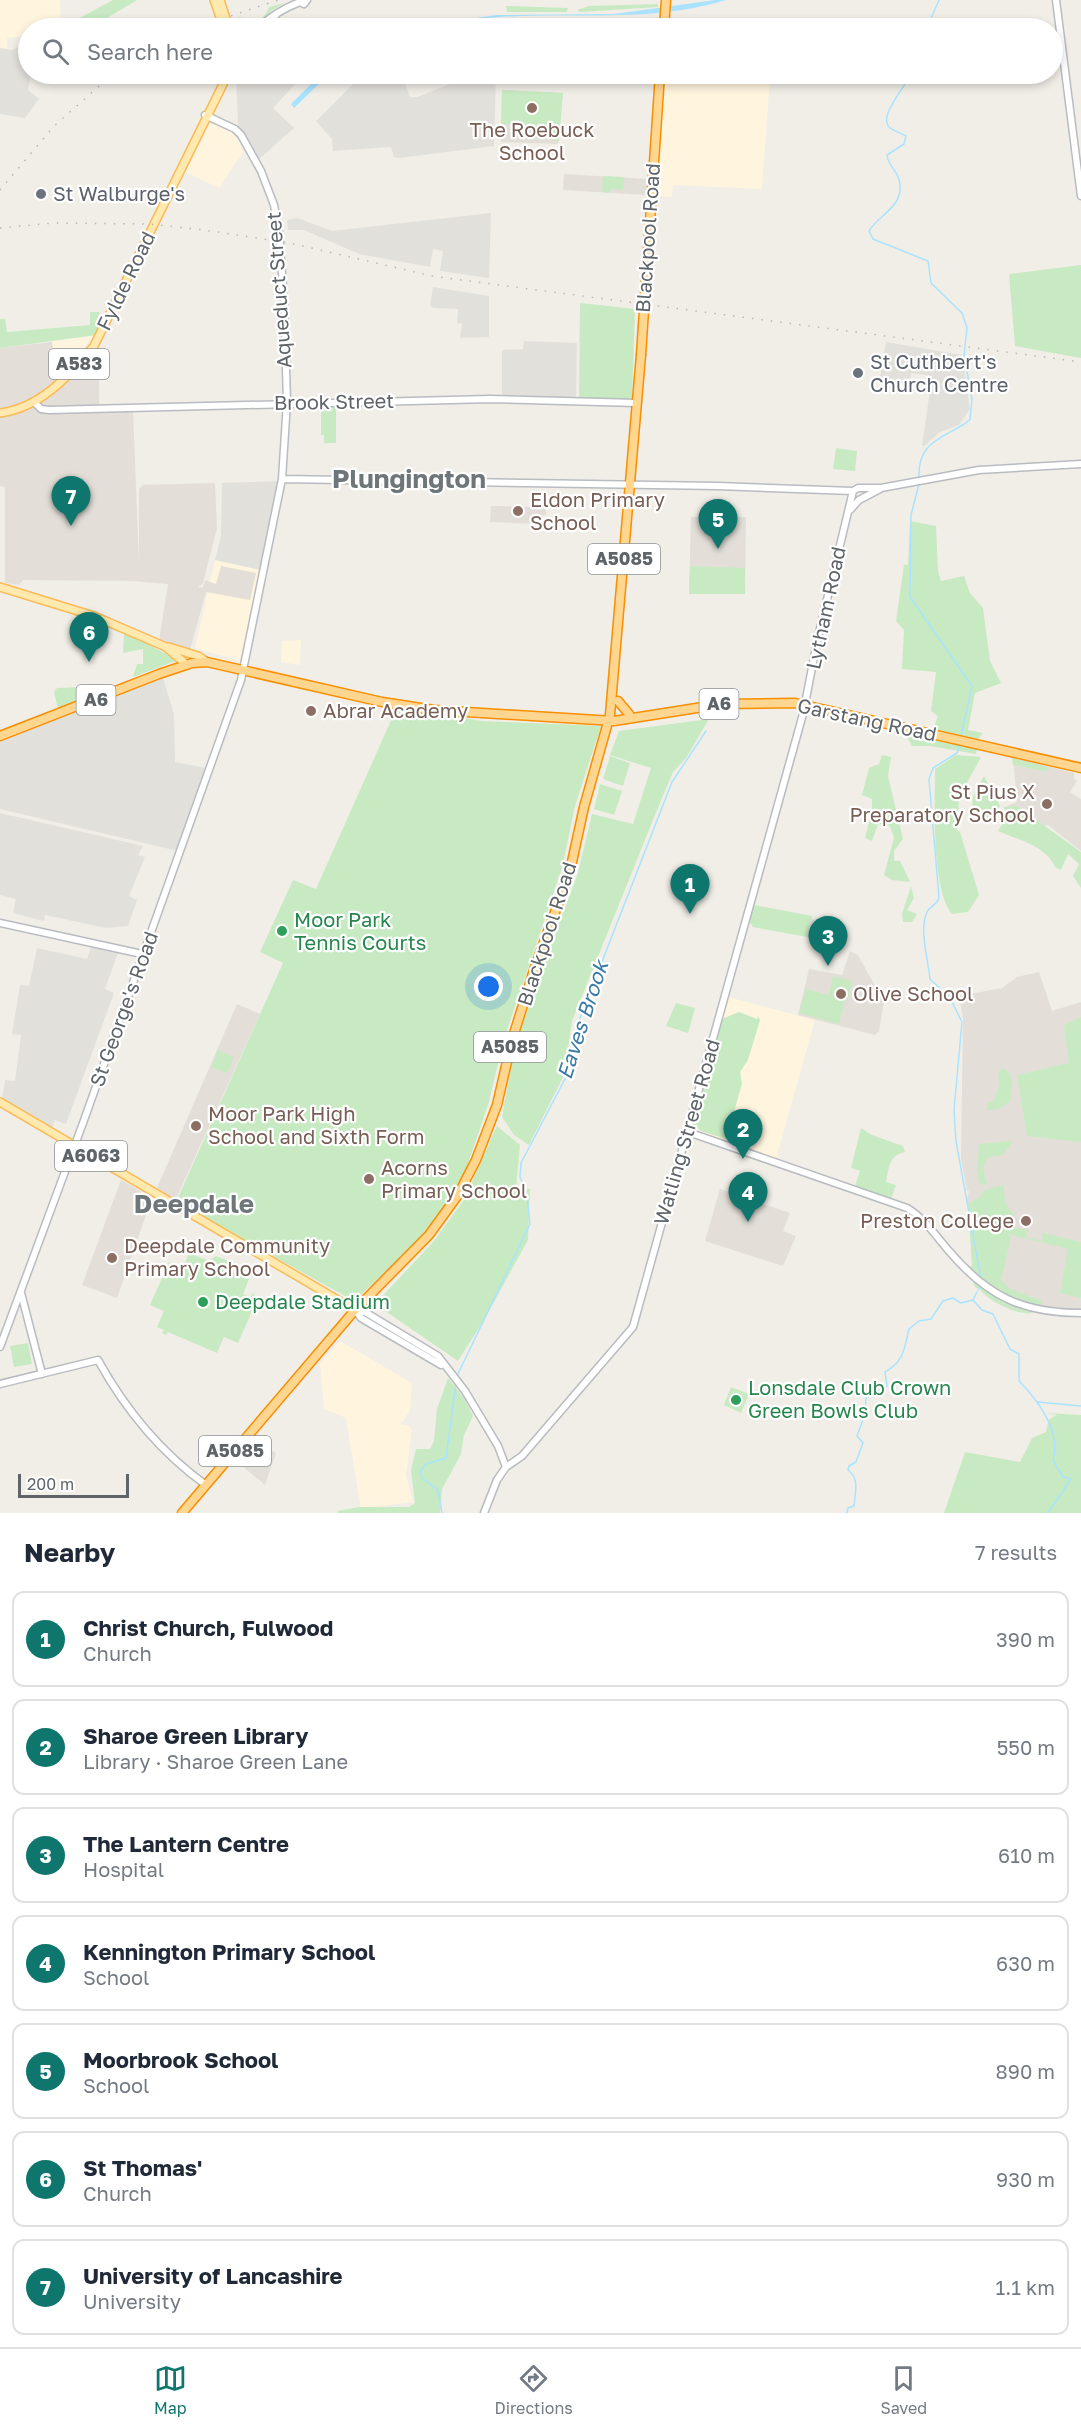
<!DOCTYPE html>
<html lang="en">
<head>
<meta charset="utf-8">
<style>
  :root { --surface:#fff; --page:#f6f6f7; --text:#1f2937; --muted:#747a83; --line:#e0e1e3; --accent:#0f766e }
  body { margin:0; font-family:"Golos Text",sans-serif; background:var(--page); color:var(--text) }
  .scale { position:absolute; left:18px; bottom:15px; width:111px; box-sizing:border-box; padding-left:6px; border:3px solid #5e6468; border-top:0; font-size:16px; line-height:21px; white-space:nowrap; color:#5e6468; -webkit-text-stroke:4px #fff; paint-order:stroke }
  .you { position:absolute; left:489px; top:987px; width:21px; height:21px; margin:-15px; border:4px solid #fff; border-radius:50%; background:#1a73e8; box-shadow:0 0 0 9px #1a73e833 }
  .badge { display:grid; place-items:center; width:39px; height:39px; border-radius:50%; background:var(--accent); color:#fff; font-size:20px; font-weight:700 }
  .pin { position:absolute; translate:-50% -50px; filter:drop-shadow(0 2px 3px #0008) }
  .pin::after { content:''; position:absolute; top:32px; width:21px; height:18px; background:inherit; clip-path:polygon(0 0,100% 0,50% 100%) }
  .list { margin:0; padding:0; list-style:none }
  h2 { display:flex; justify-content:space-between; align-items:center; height:78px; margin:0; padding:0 24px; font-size:26px }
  h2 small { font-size:20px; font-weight:400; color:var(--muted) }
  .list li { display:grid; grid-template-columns:39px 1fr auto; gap:18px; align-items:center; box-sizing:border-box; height:96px; margin:0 12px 12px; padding:0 12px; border:2px solid var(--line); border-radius:12px }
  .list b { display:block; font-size:22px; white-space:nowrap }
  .list p { margin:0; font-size:20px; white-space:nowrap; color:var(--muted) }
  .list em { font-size:20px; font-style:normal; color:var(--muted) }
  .icon { flex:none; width:33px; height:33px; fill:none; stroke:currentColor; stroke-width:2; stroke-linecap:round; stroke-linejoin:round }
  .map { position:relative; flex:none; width:1081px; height:1513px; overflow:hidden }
  .search { position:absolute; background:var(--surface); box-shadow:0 3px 9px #0003; left:18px; right:18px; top:18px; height:66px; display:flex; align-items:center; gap:15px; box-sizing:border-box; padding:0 21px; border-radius:33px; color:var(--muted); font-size:22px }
  .sheet { height:834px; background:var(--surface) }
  nav { display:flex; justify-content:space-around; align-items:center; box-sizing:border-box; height:84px; border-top:2px solid var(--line); background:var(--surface); font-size:16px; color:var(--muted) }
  nav a { display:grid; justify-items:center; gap:3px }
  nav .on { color:var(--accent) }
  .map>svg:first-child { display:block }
</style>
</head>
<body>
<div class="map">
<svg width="1081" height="1513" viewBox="0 0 1081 1513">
  <rect width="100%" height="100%" fill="#f1eee7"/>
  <path fill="#fff4de" d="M0,0H60L61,26L59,28H28V36L7,38V49L0,48Z
    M664,74L770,76L762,189L673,185L672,197L656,196Z
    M210,120L234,133L244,151L219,188L183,171Z
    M93,336L67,371L53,359L52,341Z
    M215,560L261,570L240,661L195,648Z
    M301,640L300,665L281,662L282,641Z
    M728,997L815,1020L776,1159L696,1130L694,1125Z
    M340,1341L412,1383L410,1410L401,1424L409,1426L412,1430L406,1475L413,1502L361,1509L346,1418L324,1409L320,1364Z"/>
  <path fill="#e2e0db" d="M28,44V74H31L28,90L39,99L25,118L0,114V48L11,50Z
    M236,74H302L301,78L273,108L294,128L259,159L243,140L238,124Z
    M363,74H379V78H387L392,84L404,81L410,97H417L476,74H496L494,146L399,158L394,157L391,147L333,151L332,139L316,121Z
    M491,213L489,278L440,271L443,251L433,249L430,267L359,254L304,230H288L287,220L297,218L332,231Z
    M433,287L489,296V337L460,338L462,324L457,323L458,309L433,308L430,305Z
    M524,341L577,343L576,399L502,397V350L523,349Z
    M886,342L962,355L970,409L959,425L940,432L924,446H922L932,376L911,373L910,384L879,382Z
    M280,481L261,570L215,560L221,536L222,483Z
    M163,678L174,714L175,762L206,768L178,851L0,809V738Z
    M0,813L143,846L138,855L145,857L129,896L137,900L128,926L106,928L45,915L44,921L13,913L16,899L0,895Z
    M824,915L838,918L831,944L807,937L811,919L822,921Z
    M91,947L118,953L105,989L114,993L66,1124L55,1120L52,1128L2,1099L5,1080L15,1081L21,1035L12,1034L20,985L29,986L37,948L87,959Z"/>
  <path fill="#e3dfd8" d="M502,90L563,93L558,144L501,142Z
    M564,174L648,179L646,195L563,190Z
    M52,342L54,360L66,371L99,369V410H133L139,563V489L143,485L215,483L217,528L203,583L198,587L203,588L205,580L216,584L221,566L256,573L250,600L206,592L190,650L159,641L168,584L132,581L23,580L19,585L5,583V487L0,486V348Z
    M491,506L546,507V515L540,516L539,524L490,522Z
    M691,517H746L745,594H689Z
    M1013,758L1074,773V779L1077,781L1070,792L1081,799V851L1048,825L1039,827L1009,811L1007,806L1017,802Z
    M850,951L858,955L884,1002L879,1031L875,1035L798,1015L809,969L842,975Z
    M1039,972L1052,1011L1081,1002V1310L1048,1309L1004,1296L966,1202L969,1191H967L961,1159L963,1019L961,1006L954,997L1002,988L1017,977Z
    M237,1004L260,1014L175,1201L157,1188Z
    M121,1180L152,1198L117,1298L82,1285Z
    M720,1189L790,1213L783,1231L796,1236L783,1266L705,1241Z
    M254,1440L276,1453L265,1485L235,1460Z"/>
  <path fill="#c7eac2" d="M113,0H137L90,28H61Z
    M284,3L270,12L255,28H235L232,20L240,17L250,24C259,22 266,16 269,7Z
    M658,4V7L580,12L577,10L589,6Z
    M506,6L568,8L567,12H507Z
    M502,90L563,93L559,141L552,140V133L529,129V133L514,132L513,124H501Z
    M603,176L624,177L623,190L610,189L609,193L602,192Z
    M1081,265V358L1015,346L1009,274Z
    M580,303L635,309L632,400L579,399Z
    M90,312H99L102,323L96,335L0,348V319H5L7,332L90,325Z
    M321,403H336V443H324V435H321Z
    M836,448L857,451L855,471L833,469Z
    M910,521L936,526L938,571L941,581L964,576L970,593L983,608L990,661L1001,683L975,693L968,730L983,733L978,739L933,729L938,716L931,711L936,672L902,669L904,630L896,621L904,565H908Z
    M690,566L745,568V594H689Z
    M124,632L178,660L133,677L137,664H143V649L123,653Z
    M106,686L107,689L58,709L54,692L57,688Z
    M397,707L482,721L601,726L575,806L562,868L504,1039L488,1105L465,1172L453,1197L426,1233L354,1301L176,1202L283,963L260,952L293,880L316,889Z
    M709,719L686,758L673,772L655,815L572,1021L564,1075L529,1145L514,1135L502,1117L516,1041L578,873L592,814L633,824L651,768L610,755L619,731Z
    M904,732L977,749L976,754L930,746H912Z
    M882,755L891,757L888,776L903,839L894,851V861H900L910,882L892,880L884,875L894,838L890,826L878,824L872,841L865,838L872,811V799L862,795L869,768L879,764Z
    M956,755L981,757L959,798L957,830L960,832L979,895L968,912L952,914C931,889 935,803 935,769Z
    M610,756L630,763L623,786L603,779Z
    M1012,758L1048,767L1047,772L1013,765Z
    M984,776L1000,806L990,824C964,808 971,799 984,776Z
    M600,784L622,791L614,815L594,809Z
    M1017,806L1081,852V888L1073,876L1079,864L1068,854L1061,870L1056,868C1045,845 1018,840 998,831L1009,813L1003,807Z
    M911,886L914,898L907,910L917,914L912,922H903L902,914Z
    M754,905L812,916L807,937L753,927L749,921Z
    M833,976L852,981L848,999L829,995L845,1000L839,1024L799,1013L806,989L829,995Z
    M676,1003L695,1008L688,1033L666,1026Z
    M739,1012L757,1019L758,1016L760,1020L748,1060L740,1072L742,1084L726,1139L701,1131L694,1125L722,1019Z
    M1081,1017V1142L1027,1136L1017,1075L1069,1063L1064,1025Z
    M218,1050L234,1057L227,1073L211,1067Z
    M1003,1068C1017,1076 1010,1088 1011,1100L1001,1108L987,1111V1102H993L999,1086L998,1072Z
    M497,1126L520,1145L516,1188L530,1189L528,1240L484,1320L458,1361L375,1304L434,1241L464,1200Z
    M861,1128L872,1135L903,1146L905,1152C889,1155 889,1168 886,1182L896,1185L891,1199L855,1186L860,1171L851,1168Z
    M1011,1141V1145L1002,1155L988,1157L983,1168L987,1184L980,1185L977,1173L979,1144Z
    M1003,1185L1006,1204L1014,1215L1012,1227L1028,1230L1026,1237L1041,1241L1043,1233L1081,1242V1298L1060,1293L1068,1249L1008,1234L1011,1238L1001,1280L1010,1289L1042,1301L1039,1307C1010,1299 987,1288 968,1265L972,1267L968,1204L980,1197L984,1190Z
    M189,1253L209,1261L216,1256L229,1261L230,1270L249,1279L243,1294L251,1297L253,1292L257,1300L238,1343L224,1337L217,1353L168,1332L166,1335L162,1333L164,1330L157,1327L164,1311L150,1305L169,1262L183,1268Z
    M971,1279L1004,1303L1033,1313C1019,1316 987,1301 979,1288H976Z
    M28,1343L32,1364L14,1367L10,1346Z
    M448,1378L464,1398L473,1416L464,1435L461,1454L442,1489L440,1513H338V1511L359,1507H409L415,1503L411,1470L416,1449H430L434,1441L437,1409Z
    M731,1387L749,1394L741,1413L724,1405Z
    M1045,1413L1081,1415V1513H944L965,1452L1020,1462L1032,1438L1046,1432L1049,1419L1057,1415Z"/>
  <path fill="#a9e3ff" d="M715,0H726C652,23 574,12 498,17C469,19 440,28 411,28L496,15L614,14Z
    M321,74H336L324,79L294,108L291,104Z"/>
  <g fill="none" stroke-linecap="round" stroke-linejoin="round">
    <path stroke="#a9e3ff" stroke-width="1.5" d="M927,28L939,0
      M910,74C907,86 878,115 889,127C893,131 901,133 906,136L904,144L887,155C888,166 897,170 899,180C906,206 879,214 869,231L873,239L928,261L931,283L962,313L967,328L964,355L972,399L970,419L966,423C939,440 917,442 919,480
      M919,484L911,515L910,597L972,686L961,736
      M960,744L957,753L933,768L929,779L939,898C937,905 930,906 927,912C919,929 928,960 930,979L950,998L962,1022L954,1110L956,1141L981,1279
      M978,1290L979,1288
      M977,1292L973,1300L982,1310L993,1314L1010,1349L1019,1354V1381C1037,1399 1062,1432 1053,1460L1063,1477L1071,1479L1048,1513
      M457,1376L530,1224L527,1196L520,1177L521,1163L566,1077L577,1026L672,782L706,731
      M1038,1402L1081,1406
      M442,1513L438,1490L422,1478L420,1471L426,1464L446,1458L456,1384
      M847,1513L848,1508L854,1506C855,1492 860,1479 848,1470L849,1466L856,1462L863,1443L857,1436L865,1414L866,1398L887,1386L885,1372C904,1361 904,1350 909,1329L919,1321L931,1319L943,1301L953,1298L961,1303L973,1300"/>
    <defs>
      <path id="secondary" d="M1056,0L1081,196
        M258,28C270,17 284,8 300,2L304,4L307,0
        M265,28L276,15
        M35,403L41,409L49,410L490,399L637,403
        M282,479L718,486L853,491
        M853,491L858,488H881L979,470L1081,464
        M850,510L859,500L880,489
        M0,923L142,954
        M688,1132L907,1208C924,1218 936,1236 949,1251C987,1296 1022,1313 1081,1313
        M21,1293L42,1374
        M355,1310L365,1312L438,1356L465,1391L498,1446L506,1467
        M355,1310L361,1318L441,1365
        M0,1347L83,1123L241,680L282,479L287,402L284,302L279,232L274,205L261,171L241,135L235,129L205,115
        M0,1384L98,1360C125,1409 160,1452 206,1485
        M484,1513L497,1480L506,1467L522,1456L633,1327L803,714L818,637L853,491"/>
      <path id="primary" d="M214,0L224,28
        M220,0L229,28
        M0,413C40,408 69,376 94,346L228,74
        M0,587L94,616L166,647L187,665
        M169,647L198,656L207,662
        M0,1102L355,1310"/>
      <path id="highway" d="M664,28L666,0
        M648,251L660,74
        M618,701L629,714
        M0,736L159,674L192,663L207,662L382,702L434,710L614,721L722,704L795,703L1081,768
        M182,1513L355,1310L429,1235L458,1195L476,1160L497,1105L512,1040L535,967L570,871L584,807L610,715L641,355"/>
    </defs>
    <use href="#secondary" stroke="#b8bcc1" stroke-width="9"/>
    <use href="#primary" stroke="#faba57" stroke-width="10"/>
    <use href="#highway" stroke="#f88e00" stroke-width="11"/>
    <use href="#secondary" stroke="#fff" stroke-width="6"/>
    <use href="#primary" stroke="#ffe9ae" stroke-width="7"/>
    <use href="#highway" stroke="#ffd690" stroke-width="8"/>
    <path stroke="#b6b7b8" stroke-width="1.5" stroke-dasharray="1.5 8" stroke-linecap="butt" d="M195,28L278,0
      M0,190L54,126L113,74
      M0,228L54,223L149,224L204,230L290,243L432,276L1081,362"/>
    <defs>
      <path id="highway-bridge" d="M641,355L648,251"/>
    </defs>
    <use href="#highway-bridge" stroke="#f88e00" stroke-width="11" stroke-linecap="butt"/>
    <use href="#highway-bridge" stroke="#ffd690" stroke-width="8"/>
  </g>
  <g fill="#8d6e63" stroke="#fff" stroke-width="2">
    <circle cx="532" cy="108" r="6"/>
    <circle cx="518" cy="511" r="6"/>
    <circle cx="311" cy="711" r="6"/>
    <circle cx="1047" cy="804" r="6"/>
    <circle cx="841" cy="994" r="6"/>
    <circle cx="196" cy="1126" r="6"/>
    <circle cx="369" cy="1179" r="6"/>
    <circle cx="1026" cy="1221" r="6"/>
    <circle cx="112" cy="1258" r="6"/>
  </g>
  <g fill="#6b7280" stroke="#fff" stroke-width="2">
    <circle cx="41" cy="194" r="6"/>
    <circle cx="858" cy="373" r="6"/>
  </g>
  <g fill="#2e9e5b" stroke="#fff" stroke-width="2">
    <circle cx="282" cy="931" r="6"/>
    <circle cx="203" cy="1302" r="6"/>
    <circle cx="736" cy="1400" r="6"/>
  </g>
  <g text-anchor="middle" stroke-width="4.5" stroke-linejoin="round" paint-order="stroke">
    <g fill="#fff" stroke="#8e9295" stroke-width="1.5">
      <rect x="49" y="349" width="60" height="30" rx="4.5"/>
      <rect x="588" y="544" width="72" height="30" rx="4.5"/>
      <rect x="76.5" y="685" width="39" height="30" rx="4.5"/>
      <rect x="699.5" y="689" width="39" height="30" rx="4.5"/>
      <rect x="474" y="1032" width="72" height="30" rx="4.5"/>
      <rect x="55" y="1141" width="72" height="30" rx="4.5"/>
      <rect x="199" y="1436" width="72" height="30" rx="4.5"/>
    </g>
    <g font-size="18" font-weight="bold" fill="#5e6468">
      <text x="79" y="370">A583</text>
      <text x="624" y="565">A5085</text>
      <text x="96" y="706">A6</text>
      <text x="719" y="710">A6</text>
      <text x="510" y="1053">A5085</text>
      <text x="91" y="1162">A6063</text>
      <text x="235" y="1457">A5085</text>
    </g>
    <g font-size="20" fill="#785e54" stroke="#fff" text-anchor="start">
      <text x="532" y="137" text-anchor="middle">The Roebuck<tspan x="532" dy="23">School</tspan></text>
      <text x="530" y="507">Eldon Primary<tspan x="530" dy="23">School</tspan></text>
      <text x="323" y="718">Abrar Academy</text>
      <text x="1035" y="799" text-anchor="end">St Pius X<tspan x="1035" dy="23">Preparatory School</tspan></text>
      <text x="853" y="1001">Olive School</text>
      <text x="208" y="1121">Moor Park High<tspan x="208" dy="23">School and Sixth Form</tspan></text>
      <text x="381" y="1175">Acorns<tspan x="381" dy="23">Primary School</tspan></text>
      <text x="1014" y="1228" text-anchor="end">Preston College</text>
      <text x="124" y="1253">Deepdale Community<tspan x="124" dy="23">Primary School</tspan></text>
    </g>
    <g font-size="20" fill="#5b616d" stroke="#fff" text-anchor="start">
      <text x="53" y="201">St Walburge's</text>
      <text x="870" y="369">St Cuthbert's<tspan x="870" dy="23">Church Centre</tspan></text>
    </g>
    <g font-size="20" fill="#5e6468" stroke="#fff">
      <text transform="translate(648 238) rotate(-86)" y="7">Blackpool Road</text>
      <text transform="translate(126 281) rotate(-64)" y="7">Fylde Road</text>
      <text transform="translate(279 290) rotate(-94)" y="7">Aqueduct Street</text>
      <text transform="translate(334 402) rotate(-1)" y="7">Brook Street</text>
      <text transform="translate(826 608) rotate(-78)" y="7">Lytham Road</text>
      <text transform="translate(867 720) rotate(12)" y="7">Garstang Road</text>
      <text transform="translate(547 934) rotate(-72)" y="7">Blackpool Road</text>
      <text transform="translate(124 1009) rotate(-70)" y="7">St George's Road</text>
      <text transform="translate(687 1132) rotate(-74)" y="7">Watling Street Road</text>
    </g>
    <g font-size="20" fill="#27864d" stroke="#fff" text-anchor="start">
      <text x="294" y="927">Moor Park<tspan x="294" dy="23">Tennis Courts</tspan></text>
      <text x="215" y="1309">Deepdale Stadium</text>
      <text x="748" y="1395">Lonsdale Club Crown<tspan x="748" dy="23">Green Bowls Club</tspan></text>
    </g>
    <g font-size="21" font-style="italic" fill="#397ba7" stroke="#fff">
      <text transform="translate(583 1020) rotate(-72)" y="7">Eaves Brook</text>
    </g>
    <g font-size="26" font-weight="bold" fill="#6f767a" stroke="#fff">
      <text x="409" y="488">Plungington</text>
      <text x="194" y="1213">Deepdale</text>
    </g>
  </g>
</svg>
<div class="scale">200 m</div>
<div class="you"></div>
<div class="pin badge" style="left:690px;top:914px">1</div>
<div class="pin badge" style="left:743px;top:1159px">2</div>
<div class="pin badge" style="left:828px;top:966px">3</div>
<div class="pin badge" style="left:748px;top:1222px">4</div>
<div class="pin badge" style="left:718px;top:549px">5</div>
<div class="pin badge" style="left:89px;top:662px">6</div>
<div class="pin badge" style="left:71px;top:526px">7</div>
<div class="search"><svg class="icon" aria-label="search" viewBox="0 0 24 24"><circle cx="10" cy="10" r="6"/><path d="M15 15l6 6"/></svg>Search here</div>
</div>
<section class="sheet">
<h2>Nearby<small>7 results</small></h2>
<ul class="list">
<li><span class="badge">1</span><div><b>Christ Church, Fulwood</b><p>Church</p></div><em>390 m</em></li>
<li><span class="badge">2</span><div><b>Sharoe Green Library</b><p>Library · Sharoe Green Lane</p></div><em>550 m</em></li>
<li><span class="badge">3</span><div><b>The Lantern Centre</b><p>Hospital</p></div><em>610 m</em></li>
<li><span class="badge">4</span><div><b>Kennington Primary School</b><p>School</p></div><em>630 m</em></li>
<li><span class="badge">5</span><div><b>Moorbrook School</b><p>School</p></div><em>890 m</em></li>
<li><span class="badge">6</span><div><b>St Thomas'</b><p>Church</p></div><em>930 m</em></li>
<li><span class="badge">7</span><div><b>University of Lancashire</b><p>University</p></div><em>1.1 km</em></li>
</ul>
</section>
<nav>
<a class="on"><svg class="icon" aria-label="map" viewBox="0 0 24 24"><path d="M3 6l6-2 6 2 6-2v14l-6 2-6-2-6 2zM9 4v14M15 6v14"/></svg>Map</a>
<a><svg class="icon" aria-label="directions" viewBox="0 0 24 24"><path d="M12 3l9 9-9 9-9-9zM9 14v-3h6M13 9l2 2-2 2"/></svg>Directions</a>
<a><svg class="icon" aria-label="saved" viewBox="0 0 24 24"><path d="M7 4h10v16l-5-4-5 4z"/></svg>Saved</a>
</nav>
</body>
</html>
